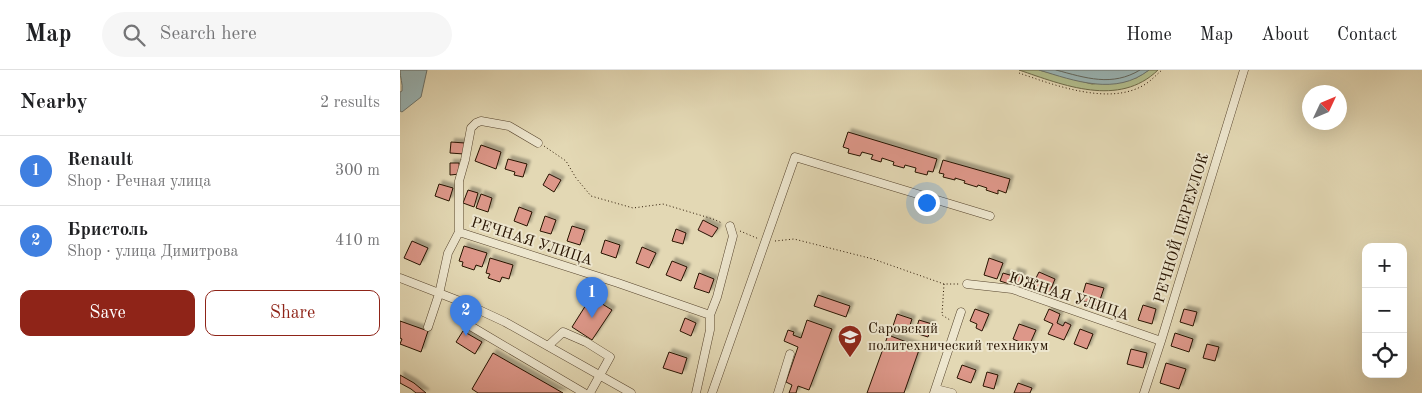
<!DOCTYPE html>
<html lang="en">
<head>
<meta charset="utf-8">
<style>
  :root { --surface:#fff; --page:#f6f6f6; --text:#202124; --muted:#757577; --line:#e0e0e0; --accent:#8f2418 }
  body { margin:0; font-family:"Old Standard TT",serif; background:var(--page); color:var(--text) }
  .controls { position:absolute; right:15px; bottom:15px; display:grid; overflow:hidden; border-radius:10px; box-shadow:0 5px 20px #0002 }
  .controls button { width:45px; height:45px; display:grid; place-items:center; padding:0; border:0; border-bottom:1px solid var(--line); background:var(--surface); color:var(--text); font:25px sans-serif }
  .compass { position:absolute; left:902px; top:15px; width:45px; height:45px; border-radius:50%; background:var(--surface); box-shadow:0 5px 20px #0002; rotate:46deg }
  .you { position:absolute; left:526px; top:132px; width:18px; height:18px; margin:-12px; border:4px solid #fff; border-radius:50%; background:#1a73e8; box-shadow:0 0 0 8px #1a73e833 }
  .badge { display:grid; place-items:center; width:32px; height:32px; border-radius:50%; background:var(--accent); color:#fff; font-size:16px; font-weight:700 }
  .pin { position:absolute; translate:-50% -41px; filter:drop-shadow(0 1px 2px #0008) }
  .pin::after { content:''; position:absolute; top:26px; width:18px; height:15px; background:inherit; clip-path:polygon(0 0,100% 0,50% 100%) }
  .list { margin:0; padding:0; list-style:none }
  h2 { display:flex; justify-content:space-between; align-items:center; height:65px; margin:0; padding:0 20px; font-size:21px }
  h2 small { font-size:16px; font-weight:400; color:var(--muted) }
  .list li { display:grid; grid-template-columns:32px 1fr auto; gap:15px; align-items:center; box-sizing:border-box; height:70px; padding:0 20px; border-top:1px solid var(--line) }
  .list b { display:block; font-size:19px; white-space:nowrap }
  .list p { margin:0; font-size:16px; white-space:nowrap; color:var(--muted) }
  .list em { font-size:16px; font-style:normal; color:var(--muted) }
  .actions { display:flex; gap:10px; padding:15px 20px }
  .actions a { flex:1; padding:11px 0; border:1px solid var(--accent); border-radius:10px; text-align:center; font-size:18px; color:var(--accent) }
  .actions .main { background:var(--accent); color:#fff }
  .icon { flex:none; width:28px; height:28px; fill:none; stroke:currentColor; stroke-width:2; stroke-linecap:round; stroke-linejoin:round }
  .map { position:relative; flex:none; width:1022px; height:323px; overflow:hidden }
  header { display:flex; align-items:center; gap:30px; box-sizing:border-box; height:70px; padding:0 25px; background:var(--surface); border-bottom:1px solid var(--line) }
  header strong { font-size:24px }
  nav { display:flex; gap:28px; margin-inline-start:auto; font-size:18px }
  .search { width:350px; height:45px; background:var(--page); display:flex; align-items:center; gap:12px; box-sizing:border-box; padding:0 18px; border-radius:28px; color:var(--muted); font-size:19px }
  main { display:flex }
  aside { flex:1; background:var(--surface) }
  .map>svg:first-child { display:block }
</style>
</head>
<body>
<header>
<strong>Map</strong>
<div class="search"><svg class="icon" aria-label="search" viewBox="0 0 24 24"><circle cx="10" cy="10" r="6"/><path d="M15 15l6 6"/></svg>Search here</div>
<nav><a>Home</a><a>Map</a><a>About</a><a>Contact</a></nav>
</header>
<main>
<aside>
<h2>Nearby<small>2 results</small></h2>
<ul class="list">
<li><span class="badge" style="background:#3f7fe0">1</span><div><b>Renault</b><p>Shop · Речная улица</p></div><em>300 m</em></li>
<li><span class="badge" style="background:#3f7fe0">2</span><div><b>Бристоль</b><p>Shop · улица Димитрова</p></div><em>410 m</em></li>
</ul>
<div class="actions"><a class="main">Save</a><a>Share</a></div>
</aside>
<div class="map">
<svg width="1022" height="323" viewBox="0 0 1022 323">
  <defs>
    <filter id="shadow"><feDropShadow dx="3.5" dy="-3.5" stdDeviation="1" flood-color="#0004"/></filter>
  </defs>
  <rect width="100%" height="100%" fill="#e3d8b4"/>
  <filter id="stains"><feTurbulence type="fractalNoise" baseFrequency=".004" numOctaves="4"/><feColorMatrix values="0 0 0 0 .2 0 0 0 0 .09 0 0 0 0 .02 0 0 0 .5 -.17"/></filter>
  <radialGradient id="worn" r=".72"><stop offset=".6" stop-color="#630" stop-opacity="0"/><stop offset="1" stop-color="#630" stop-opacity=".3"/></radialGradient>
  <path fill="#b3bf8e" stroke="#6d6947" d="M619,0H639L692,14L736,8L749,0H758C719,38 663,15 619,0Z"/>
  <path fill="#9ab7b8" stroke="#6c756e" d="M0,0H27L21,27L2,42L0,41V22L2,21C3,13 0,8 0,0Z
    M639,0H749C716,26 675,11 639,0Z"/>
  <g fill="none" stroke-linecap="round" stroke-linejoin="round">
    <path stroke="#60655c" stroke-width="1" d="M656,0C686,8 712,17 740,0"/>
  </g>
  <path fill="#dd9789" stroke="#271300" filter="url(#shadow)" d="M448,62L537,89L533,102L528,101L527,105L515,102L516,98L505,95L504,98L493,95L494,92L482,88L481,92L471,89L473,85L462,82L460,86L448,83L449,79L443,77Z
    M51,72L65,73L64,84L50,83Z
    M81,75L101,82L96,99L75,91Z
    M108,89L127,94L123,107L114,105L115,102L105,99Z
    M543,90L610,109L606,123L598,120V124L586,120L587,118L578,115L577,117L564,113L565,111L555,108V110L543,107L544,104L539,103Z
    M50,93H59L60,104L50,105Z
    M149,104L161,110L154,122L143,115Z
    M39,114L53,118L49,131L35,126Z
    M68,120L78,123L74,137L63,133Z
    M81,124L92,128L88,142L76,138Z
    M119,137L132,142L127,156L114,151Z
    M145,146L156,150L151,164L140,161Z
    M303,150L318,158L312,167L298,160Z
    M172,156L185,160L180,175L167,171Z
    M276,159L286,163L283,174L272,171Z
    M205,170L220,175L216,188L201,183Z
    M12,171L28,178L20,195L4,188Z
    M64,176L87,183L82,197L76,195L74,200L62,196L63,192L59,191Z
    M242,177L256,183L249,198L236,193Z
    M90,188L113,195L109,209L102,207L100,212L88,208L90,204L86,203Z
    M589,188L603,193L597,209L584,205Z
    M272,191L287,197L281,211L266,205Z
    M614,201L623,204L619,217L600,211L603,203L613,206Z
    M639,202L655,209L649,224L632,216Z
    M299,203L314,209L309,223L294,218Z
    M686,213L704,218L698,236L681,230Z
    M418,225L450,236L446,247L414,236Z
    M191,227L212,240L192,270L172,257Z
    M743,235L756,239L752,254L738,250Z
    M575,239L589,244L582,261L576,258L577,254L570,251Z
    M649,239L660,244L657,253L663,256L665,252L671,255L664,270L648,264L653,254L644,250Z
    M784,239L797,242L793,256L780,252Z
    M497,244L512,249L507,264L492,259Z
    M285,248L296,253L291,266L280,261Z
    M407,250L432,259L409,320L398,316L396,323H389L392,315L386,312L398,277L384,271L388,260L394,262L393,265L401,268Z
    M519,250L532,254L528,267L515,263Z
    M0,251L28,261L21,282L0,274L2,269L0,268Z
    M619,254L636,260L629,276L613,269Z
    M680,259L693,264L687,279L674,274Z
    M63,261L82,272L75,284L56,272Z
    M775,263L793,269L789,282L771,276Z
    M488,265L520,277L504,323H467Z
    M807,274L819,277L815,291L803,288Z
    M731,279L747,283L743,298L727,294Z
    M269,282L287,288L282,304L263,298Z
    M93,283L163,323H78L72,319Z
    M766,293L786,299L779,319L760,313Z
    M562,295L576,300L571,313L557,308Z
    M587,302L598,305L594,319L583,316Z
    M0,305L14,313L26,323H16L11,319L0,313Z
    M618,313L632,318L630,323H614Z"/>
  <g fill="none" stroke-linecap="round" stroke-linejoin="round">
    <defs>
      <path id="minor" d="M59,162L218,213L310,245
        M0,208L62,232L105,252L231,323
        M567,214L612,219L761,271
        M67,254L184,323
        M28,257L39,224L48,183L59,162V111L65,90L71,58L76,53L81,51L109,56L138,73
        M148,276L163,262L186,272L210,287L190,323
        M536,319L552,323
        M296,323L310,260V245L317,227L333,166L330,156
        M312,323L395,87L590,146
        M378,323L390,284
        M534,323L561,242
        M744,323L761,271L844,0"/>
    </defs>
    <use href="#minor" stroke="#56442d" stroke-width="9"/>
    <path stroke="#271300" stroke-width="1" stroke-dasharray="1 2.5" stroke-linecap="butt" d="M619,3C654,15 709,36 744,15C751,11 756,5 762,0
      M144,76L166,91L176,108L191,126L233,138L263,134L313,149L322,153
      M340,161L359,169
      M375,171L394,169L473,189L544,214H559
      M544,214L542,245L550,250"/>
    <use href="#minor" stroke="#ede6ce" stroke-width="8"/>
  </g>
  <defs>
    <symbol id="university-pin" viewBox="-11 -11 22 30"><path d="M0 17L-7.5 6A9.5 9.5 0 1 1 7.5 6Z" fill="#8f2418" stroke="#ede6ce"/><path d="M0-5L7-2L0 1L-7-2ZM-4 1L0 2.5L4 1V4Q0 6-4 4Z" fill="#fff"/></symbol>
  </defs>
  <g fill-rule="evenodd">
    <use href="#university-pin" x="436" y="253" width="28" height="38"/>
  </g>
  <g text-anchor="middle" stroke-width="4" stroke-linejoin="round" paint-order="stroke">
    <g font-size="15" fill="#271300" stroke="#ede6ce">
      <text transform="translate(781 158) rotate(-73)" y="5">РЕЧНОЙ ПЕРЕУЛОК</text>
      <text transform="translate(132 171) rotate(18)" y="5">РЕЧНАЯ УЛИЦА</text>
      <text transform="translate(669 226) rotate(18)" y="5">ЮЖНАЯ УЛИЦА</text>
    </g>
    <g font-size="15" fill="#271300" stroke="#ede6ce" text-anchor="start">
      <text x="468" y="263">Саровский<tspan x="468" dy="17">политехнический техникум</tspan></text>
    </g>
  </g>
  <rect width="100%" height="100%" filter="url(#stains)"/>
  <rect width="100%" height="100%" fill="url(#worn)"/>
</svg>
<div class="controls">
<button>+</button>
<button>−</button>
<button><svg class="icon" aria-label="locate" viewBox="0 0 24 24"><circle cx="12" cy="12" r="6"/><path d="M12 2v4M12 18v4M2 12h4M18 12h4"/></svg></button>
</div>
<svg class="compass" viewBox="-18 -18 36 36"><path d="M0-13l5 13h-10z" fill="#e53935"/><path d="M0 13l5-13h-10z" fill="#757577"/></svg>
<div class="you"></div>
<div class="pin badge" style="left:192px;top:248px;background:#3f7fe0">1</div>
<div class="pin badge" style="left:66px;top:266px;background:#3f7fe0">2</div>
</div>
</main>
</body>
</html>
